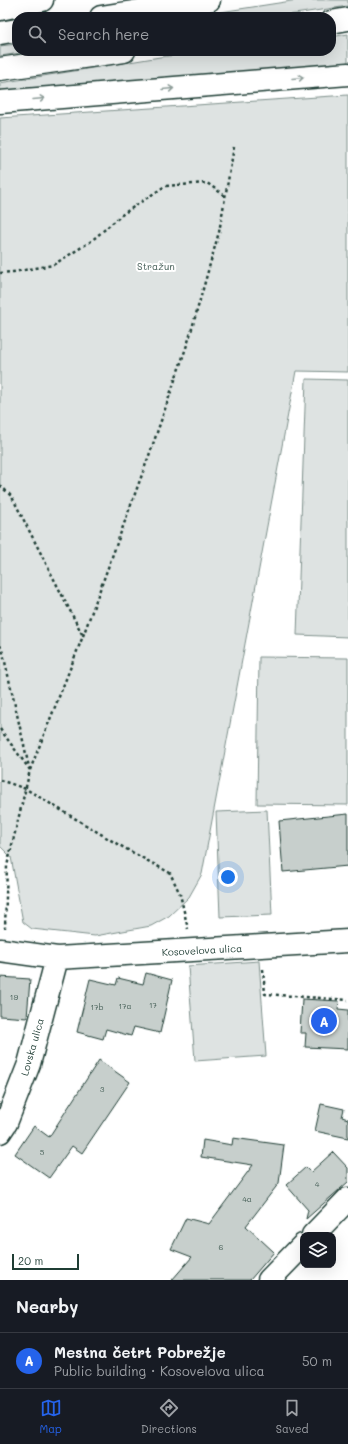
<!DOCTYPE html>
<html lang="en">
<head>
<meta charset="utf-8">
<style>
  :root { --surface:#171b24; --page:#242831; --text:#f1f3f6; --muted:#9ea1a6; --line:#363941; --accent:#2563eb }
  body { margin:0; font-family:Mali,sans-serif; background:var(--page); color:var(--text) }
  .controls { position:absolute; right:12px; bottom:12px; display:grid; overflow:hidden; border-radius:8px; box-shadow:0 4px 16px #0002 }
  .controls button { width:36px; height:36px; display:grid; place-items:center; padding:0; border:0; border-bottom:1px solid var(--line); background:var(--surface); color:var(--text); font:20px sans-serif }
  .scale { position:absolute; left:12px; bottom:10px; width:67px; box-sizing:border-box; padding-left:4px; border:2px solid #1f3d34; border-top:0; font-size:11px; line-height:14px; white-space:nowrap; color:#1f3d34; -webkit-text-stroke:3px #fff; paint-order:stroke }
  .you { position:absolute; left:228px; top:877px; width:14px; height:14px; margin:-10px; border:3px solid #fff; border-radius:50%; background:#1a73e8; box-shadow:0 0 0 6px #1a73e833 }
  .badge { display:grid; place-items:center; width:26px; height:26px; border-radius:50%; background:var(--accent); color:#fff; font-size:13px; font-weight:700 }
  .pin { position:absolute; translate:-50% -50%; border:2px solid #fff; box-shadow:0 1px 4px #0006 }
  .list { margin:0; padding:0; list-style:none }
  h2 { display:flex; justify-content:space-between; align-items:center; height:52px; margin:0; padding:0 16px; font-size:17px }
  h2 small { font-size:13px; font-weight:400; color:var(--muted) }
  .list li { display:grid; grid-template-columns:26px 1fr auto; gap:12px; align-items:center; box-sizing:border-box; height:56px; padding:0 16px; border-top:1px solid var(--line) }
  .list b { display:block; font-size:15px; white-space:nowrap }
  .list p { margin:0; font-size:13px; white-space:nowrap; color:var(--muted) }
  .list em { font-size:13px; font-style:normal; color:var(--muted) }
  .icon { flex:none; width:22px; height:22px; fill:none; stroke:currentColor; stroke-width:2; stroke-linecap:round; stroke-linejoin:round }
  .map { position:relative; flex:none; width:348px; height:1280px; overflow:hidden }
  .search { position:absolute; background:var(--surface); box-shadow:0 4px 16px #0002; left:12px; right:12px; top:12px; height:44px; display:flex; align-items:center; gap:10px; box-sizing:border-box; padding:0 14px; border-radius:16px; color:var(--muted); font-size:15px }
  .sheet { height:108px; background:var(--surface) }
  nav { display:flex; justify-content:space-around; align-items:center; box-sizing:border-box; height:56px; border-top:1px solid var(--line); background:var(--surface); font-size:11px; color:var(--muted) }
  nav a { display:grid; justify-items:center; gap:2px }
  nav .on { color:var(--accent) }
  .map>svg:first-child { display:block }
</style>
</head>
<body>
<div class="map">
<svg width="348" height="1280" viewBox="0 0 348 1280">
  <rect width="100%" height="100%" fill="#fff"/>
  <filter id="ink" filterUnits="userSpaceOnUse"><feTurbulence type="fractalNoise" baseFrequency=".025" numOctaves="2"/><feDisplacementMap in="SourceGraphic" scale="8" xChannelSelector="R" yChannelSelector="G"/><feConvolveMatrix kernelMatrix="1 2 1 2 8 2 1 2 1" color-interpolation-filters="sRGB"/></filter>
  <g filter="url(#ink)">
    <path fill="#dee3e2" stroke="#7e908b" d="M298,0H348V6L274,17H188Z
      M348,34V66L0,93V83L160,57L215,51H331V37Z
      M17,44V51H34L0,56V46Z
      M348,95V372L296,371L202,874L189,897L169,916L151,926L95,936L32,929L23,922L11,857L0,846V118Z
      M306,379L348,380V637L297,635Z
      M259,657L348,658V805L257,804Z
      M267,810L272,915L220,917L216,812Z
      M259,961L266,1056L195,1061L188,966Z"/>
    <path fill="#c7cfcc" stroke="#1f3d34" d="M348,814V866L283,872L279,821Z
      M146,973L172,980L160,1033L134,1027L131,1036L106,1029L103,1039L77,1032L90,979L116,985L118,978L143,984Z
      M0,977L30,979L27,1018L0,1016Z
      M302,999L339,1001L338,1009L348,1010V1049L305,1047L306,1033H300Z
      M99,1060L130,1082L82,1153L72,1146L49,1178L15,1154L34,1126L49,1137Z
      M321,1104L344,1109L342,1117L348,1119V1138L315,1131Z
      M233,1138L284,1145L279,1183L246,1226L274,1252L250,1280H172L192,1257L171,1249L186,1218L209,1224L253,1165L201,1157L203,1140L232,1145Z
      M333,1152L348,1168V1182L306,1219L308,1210L286,1185L306,1167L311,1172Z"/>
    <g fill="none" stroke-linecap="round" stroke-linejoin="round">
      <defs>
        <path id="minor" d="M0,950L57,958L348,941
          M0,1132L6,1123L29,1064L57,958
          M313,1235L348,1199
          M269,1280L303,1245"/>
        <path id="trunk" d="M0,9L42,0
          M101,17L209,0
          M331,22L348,19
          M0,33L17,30
          M0,69L124,51
          M0,102L348,74"/>
      </defs>
      <use href="#minor" stroke="#1f3d34" stroke-width="25"/>
      <use href="#trunk" stroke="#1f3d34" stroke-width="25"/>
      <path stroke="#1f3d34" stroke-width="2.5" stroke-dasharray="3 3" stroke-linecap="butt" d="M0,273L13,272L53,265L90,242L123,214L165,186L207,183L225,196
        M0,485L12,497L83,636
        M0,645L3,653L29,767
        M0,729L30,770L7,866L5,928
        M30,770L83,636L151,450L189,339L219,232L234,147
        M0,780L26,789L119,845L170,873L180,894L188,929
        M263,969L265,994L348,1000"/>
      <use href="#minor" stroke="#fff" stroke-width="22"/>
      <use href="#trunk" stroke="#fff" stroke-width="22"/>
    </g>
    <defs><path id="oneway-shaft" d="M-6 0H5M1.5-3L5.5 0L1.5 3" fill="none" stroke-width="1.6" stroke-linecap="round" stroke-linejoin="round"/></defs>
    <g stroke="#8f9e9a">
      <use href="#oneway-shaft" transform="translate(298 78) rotate(-5)"/>
      <use href="#oneway-shaft" transform="translate(168 89) rotate(-5)"/>
      <use href="#oneway-shaft" transform="translate(39 99) rotate(-5)"/>
    </g>
  </g>
  <g text-anchor="middle" stroke-width="4" stroke-linejoin="round" paint-order="stroke">
    <g font-size="8" fill="#49625a">
      <text x="14" y="1000">19</text>
      <text x="153" y="1008">17</text>
      <text x="125" y="1009">17a</text>
      <text x="97" y="1010">17b</text>
      <text x="102" y="1092">3</text>
      <text x="42" y="1155">5</text>
      <text x="317" y="1187">4</text>
      <text x="247" y="1202">4a</text>
      <text x="221" y="1250">6</text>
    </g>
    <g font-size="10" fill="#455e57" stroke="#fff">
      <text x="156" y="270">Stražun</text>
    </g>
    <g font-size="10" fill="#1f3d34" stroke="#fff">
      <text transform="translate(202 950) rotate(-3)" y="4">Kosovelova ulica</text>
      <text transform="translate(32 1047) rotate(-74)" y="4">Lovska ulica</text>
    </g>
  </g>
</svg>
<div class="controls">
<button><svg class="icon" aria-label="layers" viewBox="0 0 24 24"><path d="M12 4l9 5-9 5-9-5zM3 14l9 5 9-5"/></svg></button>
</div>
<div class="scale">20 m</div>
<div class="you"></div>
<div class="pin badge" style="left:324px;top:1021px">A</div>
<div class="search"><svg class="icon" aria-label="search" viewBox="0 0 24 24"><circle cx="10" cy="10" r="6"/><path d="M15 15l6 6"/></svg>Search here</div>
</div>
<section class="sheet">
<h2>Nearby<small></small></h2>
<ul class="list">
<li><span class="badge">A</span><div><b>Mestna četrt Pobrežje</b><p>Public building · Kosovelova ulica</p></div><em>50 m</em></li>
</ul>
</section>
<nav>
<a class="on"><svg class="icon" aria-label="map" viewBox="0 0 24 24"><path d="M3 6l6-2 6 2 6-2v14l-6 2-6-2-6 2zM9 4v14M15 6v14"/></svg>Map</a>
<a><svg class="icon" aria-label="directions" viewBox="0 0 24 24"><path d="M12 3l9 9-9 9-9-9zM9 14v-3h6M13 9l2 2-2 2"/></svg>Directions</a>
<a><svg class="icon" aria-label="saved" viewBox="0 0 24 24"><path d="M7 4h10v16l-5-4-5 4z"/></svg>Saved</a>
</nav>
</body>
</html>
